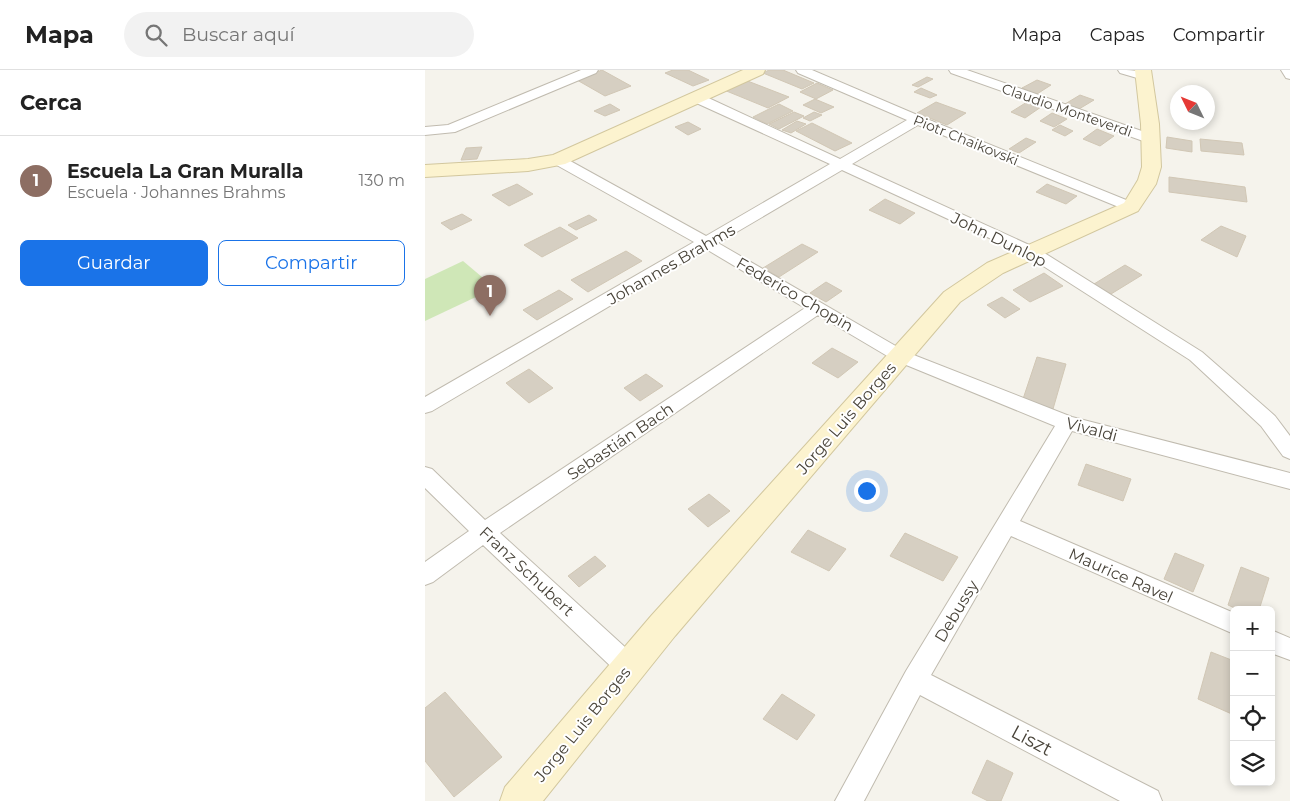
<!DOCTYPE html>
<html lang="es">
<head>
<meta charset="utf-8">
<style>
  :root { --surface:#fff; --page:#f2f2f2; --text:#222; --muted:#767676; --line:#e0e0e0; --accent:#1a73e8 }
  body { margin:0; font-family:Montserrat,sans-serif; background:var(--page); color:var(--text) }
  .controls { position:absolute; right:15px; bottom:15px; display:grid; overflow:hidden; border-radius:8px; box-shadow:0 2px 8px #0003 }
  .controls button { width:45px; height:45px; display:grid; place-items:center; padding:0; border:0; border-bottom:1px solid var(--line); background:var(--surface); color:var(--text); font:25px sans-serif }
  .compass { position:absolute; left:745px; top:15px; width:45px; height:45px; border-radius:50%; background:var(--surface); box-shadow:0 2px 8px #0003; rotate:313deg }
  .you { position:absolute; left:441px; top:420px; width:18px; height:18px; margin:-12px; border:4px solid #fff; border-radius:50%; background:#1a73e8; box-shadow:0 0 0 8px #1a73e833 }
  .badge { display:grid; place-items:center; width:32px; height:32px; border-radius:50%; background:var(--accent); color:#fff; font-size:16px; font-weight:700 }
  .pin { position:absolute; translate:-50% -41px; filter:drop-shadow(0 1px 2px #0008) }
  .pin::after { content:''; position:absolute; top:26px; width:18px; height:15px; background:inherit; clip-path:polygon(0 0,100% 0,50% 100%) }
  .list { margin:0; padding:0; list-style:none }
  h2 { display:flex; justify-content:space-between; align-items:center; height:65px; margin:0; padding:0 20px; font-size:21px }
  h2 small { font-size:16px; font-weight:400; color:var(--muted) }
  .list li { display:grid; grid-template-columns:32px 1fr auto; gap:15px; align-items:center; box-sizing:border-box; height:90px; padding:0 20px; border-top:1px solid var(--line) }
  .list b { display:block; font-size:19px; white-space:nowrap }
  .list p { margin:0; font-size:16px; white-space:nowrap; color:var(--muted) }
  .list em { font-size:16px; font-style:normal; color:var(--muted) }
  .actions { display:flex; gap:10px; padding:15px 20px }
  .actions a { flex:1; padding:11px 0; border:1px solid var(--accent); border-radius:8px; text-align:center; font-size:18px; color:var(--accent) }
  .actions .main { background:var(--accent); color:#fff }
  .icon { flex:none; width:28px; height:28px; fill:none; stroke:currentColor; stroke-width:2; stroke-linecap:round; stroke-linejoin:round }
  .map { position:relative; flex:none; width:865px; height:731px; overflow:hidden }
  header { display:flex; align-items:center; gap:30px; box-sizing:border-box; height:70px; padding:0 25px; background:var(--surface); border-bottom:1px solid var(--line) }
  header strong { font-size:24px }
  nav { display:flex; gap:28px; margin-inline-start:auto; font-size:18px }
  .search { width:350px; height:45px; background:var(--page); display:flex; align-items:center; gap:12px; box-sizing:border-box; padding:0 18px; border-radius:28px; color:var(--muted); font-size:19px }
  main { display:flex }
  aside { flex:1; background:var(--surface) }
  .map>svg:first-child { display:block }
</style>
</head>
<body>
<header>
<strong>Mapa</strong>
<div class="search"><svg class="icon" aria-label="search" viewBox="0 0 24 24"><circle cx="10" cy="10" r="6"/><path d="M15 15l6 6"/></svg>Buscar aquí</div>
<nav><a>Mapa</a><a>Capas</a><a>Compartir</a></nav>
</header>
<main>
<aside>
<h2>Cerca<small></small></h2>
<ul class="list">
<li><span class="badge" style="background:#8d6e63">1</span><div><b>Escuela La Gran Muralla</b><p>Escuela · Johannes Brahms</p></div><em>130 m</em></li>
</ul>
<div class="actions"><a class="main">Guardar</a><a>Compartir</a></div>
</aside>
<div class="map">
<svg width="865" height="731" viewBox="0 0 865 731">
  <rect width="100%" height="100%" fill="#f5f3ec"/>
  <path fill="#cfe7b7" d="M38,191L70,218L0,251V209Z"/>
  <path fill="#d6cfc2" stroke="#d1c7b5" d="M177,0L206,16L180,26L152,10Z
    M248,0H263L284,10L268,16L240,3Z
    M344,0H358L389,13L377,19L338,3Z
    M502,7L508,9L493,17L487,15Z
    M320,10L364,27L343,38L299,20Z
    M612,10L626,15L612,24L597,18Z
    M392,13L408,20L391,29L375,22Z
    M496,18L512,25L505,28L489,22Z
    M655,25L669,30L654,39L640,34Z
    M390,29L409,37L396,43L378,35Z
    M511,32L541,43L522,55L492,43Z
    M602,32L616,37L600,48L586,42Z
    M185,34L195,40L180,46L169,41Z
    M354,34L368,41L342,54L328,47Z
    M369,42L379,46L354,59L344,54Z
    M389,42L397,45L385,51L378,48Z
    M627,43L642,49L629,57L615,51Z
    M372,51L381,54L366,63L357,60Z
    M263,52L276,59L263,65L250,57Z
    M387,53L427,73L410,81L371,61Z
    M635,55L648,61L640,66L627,60Z
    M672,59L689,66L675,76L658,69Z
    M742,67L767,71V82L741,78Z
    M601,68L611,72L594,83L584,79Z
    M775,69L817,73L819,85L776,81Z
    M57,77L52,89L36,90L41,78Z
    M744,107L820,117L822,132L744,122Z
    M92,114L108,124L84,136L67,125Z
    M622,114L652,126L641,134L611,122Z
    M460,129L490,143L475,154L444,140Z
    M37,144L47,150L26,160L16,153Z
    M164,145L172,150L151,160L143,155Z
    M796,156L821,166L812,187L776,170Z
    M135,157L153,168L117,187L99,175Z
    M377,174L393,182L354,207L338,198Z
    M201,181L217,191L163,222L146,210Z
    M700,195L717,205L686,224L669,214Z
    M619,203L638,216L605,232L588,220Z
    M401,212L417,221L401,232L385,223Z
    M134,220L148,229L112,250L98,240Z
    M577,227L595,239L580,248L562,235Z
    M407,278L433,292L413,308L387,293Z
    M612,287L641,294L628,339L597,332Z
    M104,299L128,318L104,333L81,313Z
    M221,304L238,316L215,331L199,318Z
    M661,394L706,409L698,431L653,415Z
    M284,424L305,441L283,457L263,439Z
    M383,460L421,479L404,501L366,482Z
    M480,463L533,487L518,511L465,486Z
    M750,483L779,495L768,522L739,509Z
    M170,486L181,496L154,517L143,506Z
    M816,497L844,508L834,540H814L803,535Z
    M786,582L809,591V645L773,629Z
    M20,622L77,687L29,727L0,691V638Z
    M357,624L390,645L372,670L338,649Z
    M562,690L588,703L576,731H563L547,723Z"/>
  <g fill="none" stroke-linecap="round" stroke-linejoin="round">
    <defs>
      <path id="street" d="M156,0H173L171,3L30,62L0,65V57L23,55Z
        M371,0H387L497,47L711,134L714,137L711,140H701L493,55L427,94L613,179L777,282L850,346L865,366V389L858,386L836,356L765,290L601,185L417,100L293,173L481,282L647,347L865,403V419L647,361L595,451L809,543V564L586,466L506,605L733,721L737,731H695L495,625L439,731H410L481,601L630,356L469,290L393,245L75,463L213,589L216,597L213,605L204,608L195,605L58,475L8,512L0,515V492L44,461L0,418V397L7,399L60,450L380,238L281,179L7,341L0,343V327L269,172L128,93L126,90L128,87H138L281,166L405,94L267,31L266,28L267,25H277L415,89L482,50L373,3Z
        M524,0H542L731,66L733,69L731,72H721L526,3Z
        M693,0C703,0 717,0 725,6L719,10L695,3Z
        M856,0H865V9L861,8Z
        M846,560L865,568V590L846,583Z"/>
      <path id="secondary" d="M318,0H340L338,4L140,94L103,101L0,107V95L103,89L128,85Z
        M710,0H726L734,54L736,97L731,114L713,141L578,203L535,232L250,566L118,731H75L80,717L226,546L519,222L562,193L699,133L713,110L717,97L716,54Z"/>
    </defs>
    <use href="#street" stroke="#c0bbaf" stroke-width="2"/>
    <use href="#secondary" stroke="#d2c79e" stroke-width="2"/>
    <use href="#street" fill="#fff" fill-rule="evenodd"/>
    <use href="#secondary" fill="#fcf3cf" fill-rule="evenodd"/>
  </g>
  <g text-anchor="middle" stroke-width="4" stroke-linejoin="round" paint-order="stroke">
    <g font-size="14" fill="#49443a" stroke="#fff">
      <text transform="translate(642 40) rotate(19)" y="5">Claudio Monteverdi</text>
      <text transform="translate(541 70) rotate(22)" y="5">Piotr Chaikovski</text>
    </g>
    <g font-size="16" fill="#49443a" stroke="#fff">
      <text transform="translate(574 169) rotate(26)" y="6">John Dunlop</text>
      <text transform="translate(246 194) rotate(-30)" y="6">Johannes Brahms</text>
      <text transform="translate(370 224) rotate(30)" y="6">Federico Chopin</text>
      <text transform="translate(421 348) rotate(-49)" y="6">Jorge Luis Borges</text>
      <text transform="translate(667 359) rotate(15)" y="6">Vivaldi</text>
      <text transform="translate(195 371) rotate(-34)" y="6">Sebastián Bach</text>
      <text transform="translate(102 501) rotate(43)" y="6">Franz Schubert</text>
      <text transform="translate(696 505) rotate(24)" y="6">Maurice Ravel</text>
      <text transform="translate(531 541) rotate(-59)" y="6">Debussy</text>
      <text transform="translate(157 654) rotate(-51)" y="6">Jorge Luis Borges</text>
    </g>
    <g font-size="19" fill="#49443a" stroke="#fff">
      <text transform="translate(607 670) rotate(28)" y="7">Liszt</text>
    </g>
  </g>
</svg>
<div class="controls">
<button>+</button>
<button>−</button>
<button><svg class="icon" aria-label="locate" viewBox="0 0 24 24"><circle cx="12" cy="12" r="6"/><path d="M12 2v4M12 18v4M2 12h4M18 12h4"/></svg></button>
<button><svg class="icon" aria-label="layers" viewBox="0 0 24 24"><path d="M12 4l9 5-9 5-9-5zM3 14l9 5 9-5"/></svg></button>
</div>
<svg class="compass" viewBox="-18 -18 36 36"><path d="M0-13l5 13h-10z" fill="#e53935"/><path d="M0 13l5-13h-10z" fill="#767676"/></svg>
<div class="you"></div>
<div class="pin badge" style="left:65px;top:246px;background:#8d6e63">1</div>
</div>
</main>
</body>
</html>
